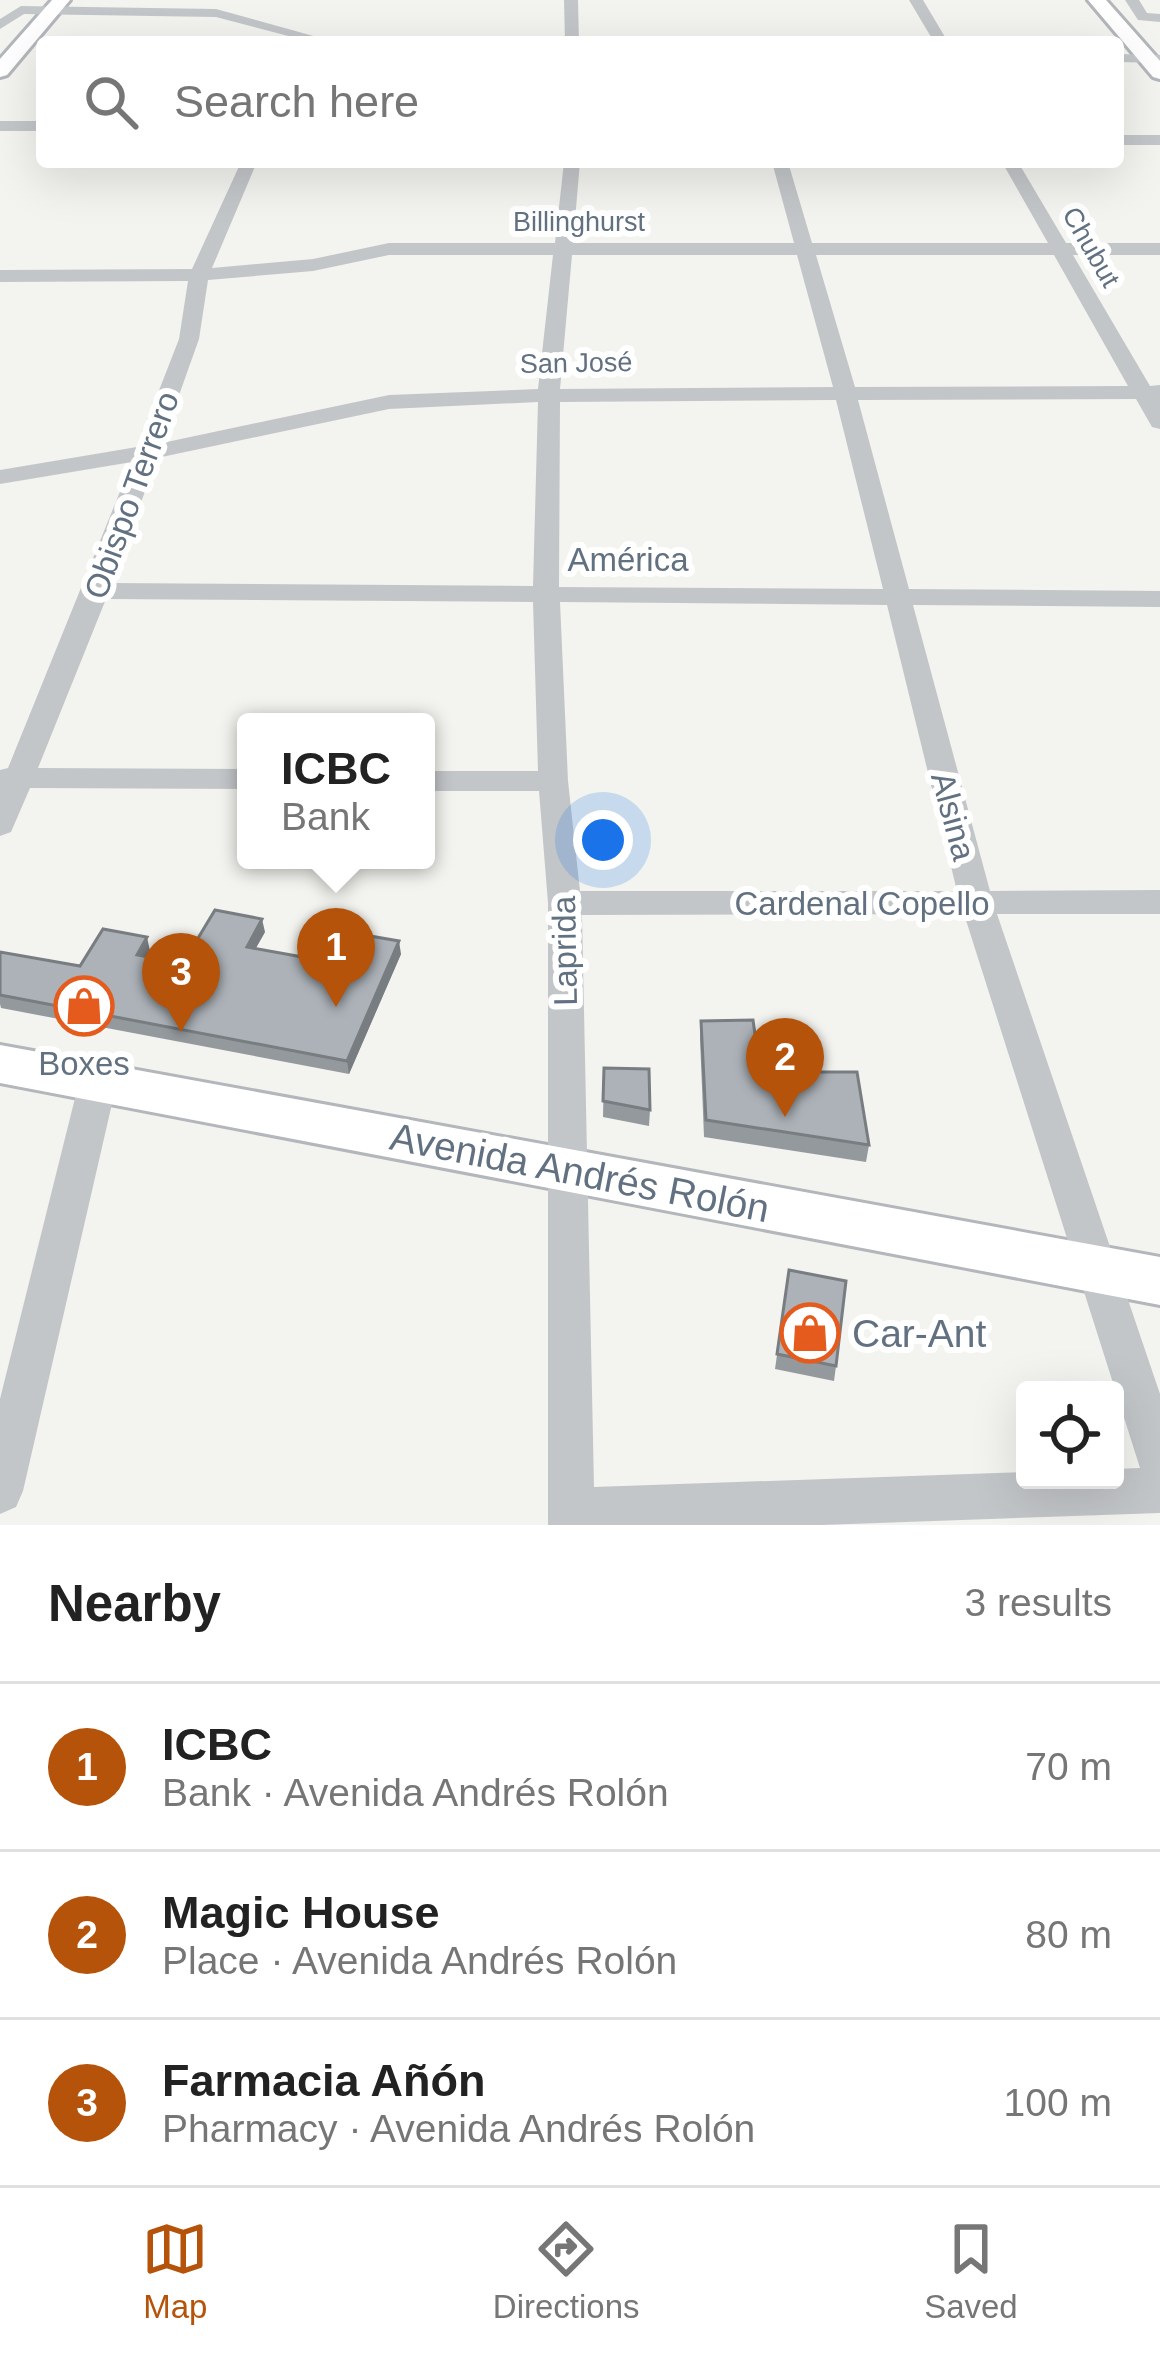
<!DOCTYPE html>
<html lang="en">
<head>
<meta charset="utf-8">
<style>
  :root { --surface:#fff; --page:#f6f6f6; --text:#222; --muted:#767676; --line:#e0e0e0; --accent:#b45309 }
  body { margin:0; font-family:Arial,sans-serif; background:var(--page); color:var(--text) }
  .controls { position:absolute; right:36px; bottom:36px; display:grid; overflow:hidden; border-radius:12px; box-shadow:0 12px 48px #0002 }
  .controls button { width:108px; height:108px; display:grid; place-items:center; padding:0; border:0; border-bottom:3px solid var(--line); background:var(--surface); color:var(--text); font:60px sans-serif }
  .you { position:absolute; left:603px; top:840px; width:42px; height:42px; margin:-30px; border:9px solid #fff; border-radius:50%; background:#1a73e8; box-shadow:0 0 0 18px #1a73e833 }
  .badge { display:grid; place-items:center; width:78px; height:78px; border-radius:50%; background:var(--accent); color:#fff; font-size:39px; font-weight:700 }
  .pin { position:absolute; translate:-50% -99px; filter:drop-shadow(0 3px 6px #0008) }
  .pin::after { content:''; position:absolute; top:63px; width:42px; height:36px; background:inherit; clip-path:polygon(0 0,100% 0,50% 100%) }
  .popup { position:absolute; left:237px; top:713px; width:198px; height:156px; box-sizing:border-box; display:grid; place-content:center; border-radius:12px; background:var(--surface); filter:drop-shadow(0 3px 9px #0005); font-size:39px; white-space:nowrap; color:var(--muted) }
  .popup b { font-size:45px; color:var(--text) }
  .popup::after { content:''; position:absolute; left:50%; top:100%; margin-left:-24px; border:24px solid transparent; border-top-color:var(--surface) }
  .list { margin:0; padding:0; list-style:none }
  h2 { display:flex; justify-content:space-between; align-items:center; height:156px; margin:0; padding:0 48px; font-size:51px }
  h2 small { font-size:39px; font-weight:400; color:var(--muted) }
  .list li { display:grid; grid-template-columns:78px 1fr auto; gap:36px; align-items:center; box-sizing:border-box; height:168px; padding:0 48px; border-top:3px solid var(--line) }
  .list b { display:block; font-size:45px; white-space:nowrap }
  .list p { margin:0; font-size:39px; white-space:nowrap; color:var(--muted) }
  .list em { font-size:39px; font-style:normal; color:var(--muted) }
  .icon { flex:none; width:66px; height:66px; fill:none; stroke:currentColor; stroke-width:2; stroke-linecap:round; stroke-linejoin:round }
  .map { position:relative; flex:none; width:1160px; height:1525px; overflow:hidden }
  .search { position:absolute; background:var(--surface); box-shadow:0 12px 48px #0002; left:36px; right:36px; top:36px; height:132px; display:flex; align-items:center; gap:30px; box-sizing:border-box; padding:0 42px; border-radius:12px; color:var(--muted); font-size:45px }
  .sheet { height:660px; background:var(--surface) }
  nav { display:flex; justify-content:space-around; align-items:center; box-sizing:border-box; height:168px; border-top:3px solid var(--line); background:var(--surface); font-size:33px; color:var(--muted) }
  nav a { display:grid; justify-items:center; gap:6px }
  nav .on { color:var(--accent) }
  .map>svg:first-child { display:block }
</style>
</head>
<body>
<div class="map">
<svg width="1160" height="1525" viewBox="0 0 1160 1525">
  <rect width="100%" height="100%" fill="#f3f4ef"/>
  <g fill="none" stroke-linecap="round" stroke-linejoin="round">
    <defs>
      <path id="major" d="M52,0H70L7,75L0,77V59Z
        M1088,0H1106L1160,61V79L1153,77Z
        M0,1045L1160,1257V1305L0,1083Z"/>
    </defs>
    <use href="#major" stroke="#b3b7bb" stroke-width="6"/>
    <path fill="#c3c6c9" fill-rule="evenodd" d="M564,0H578L579,42H565Z
      M909,0H923L948,42H934Z
      M1125,0H1139L1147,13L1160,14V22L1138,20Z
      M21,6L216,9L335,42H311L216,17L24,14L0,29V19Z
      M1118,54L1160,55V63L1118,62Z
      M0,121H42V131H0Z
      M1118,135H1160V145H1118Z
      M241,162H257L212,268L313,259L389,243H555L564,162H580L573,243H794L772,162H788L812,243H1048L1002,162H1018L1066,243H1160V255H1073L1150,386L1160,385V429L1152,427L1136,399L858,400L909,589L1160,591V607L913,605L990,891L1160,890V914H997L1160,1394V1513L822,1525H548V903L539,791H426V771H538L533,602L106,599L38,768L246,769V789L30,788L11,832L0,836V770L8,768L132,462L0,484V470L137,447L179,339L188,281L0,282V270L192,269ZM389,255H553L538,389L389,395L162,443L199,339L208,280L313,271ZM572,255H797L833,387L560,389ZM816,255H1054L1128,386L855,387ZM836,400L883,589L559,587L560,402ZM538,402L533,586L112,583L157,458L389,409ZM560,602L887,605L957,891H580L568,781ZM964,914L1140,1468L1115,1469V1480H1025V1472L594,1487L582,915Z
      M98,1067L111,1072L117,1082L23,1491L16,1507L0,1514V1399L79,1082L85,1072Z"/>
    <use href="#major" fill="#fff" fill-rule="evenodd"/>
  </g>
  <path fill="#94999e" d="M265,932L256,948L308,958L401,954L349,1074L1,1008L0,1004V952L80,966L150,951L147,956L183,963Z
    M701,1021L758,1056L807,1072L869,1145L866,1162L704,1137L700,1038Z
    M604,1068L650,1110L649,1126L603,1117Z
    M789,1270L836,1366L834,1381L775,1369Z"/>
  <path fill="#787d81" d="M262,919L265,932L249,960L247,947Z
    M147,937L150,951L140,968L137,955Z
    M399,941L401,954L349,1074L347,1061Z"/>
  <path fill="#acb2b8" stroke="#787d81" stroke-width="3" d="M215,910L262,919L247,947L308,958L323,928L399,941L347,1061L0,995V952L80,966L103,929L147,937L137,955L183,963Z
    M753,1020L758,1056H805L807,1072H857L869,1145L706,1120L701,1021Z
    M604,1068L649,1069L650,1110L603,1101Z
    M789,1270L846,1281L836,1366L777,1354Z"/>
  <defs>
    <symbol id="shop-ring" viewBox="-11 -11 22 22"><circle r="9.5" fill="#fff" stroke="#e55b1d" stroke-width="1.5"/><path d="M-5-2.5h2.3a2.7 3.5 0 0 1 5.4 0H5L5.5 6h-11ZM-1.5-2.5h3a1.5 2.3 0 0 0-3 0Z" fill="#e55b1d"/></symbol>
  </defs>
  <g fill-rule="evenodd">
    <use href="#shop-ring" x="51" y="973" width="66" height="66"/>
    <use href="#shop-ring" x="777" y="1300" width="66" height="66"/>
  </g>
  <g text-anchor="middle" stroke-width="12" stroke-linejoin="round" paint-order="stroke">
    <g font-size="27" fill="#627181" stroke="#fff">
      <text x="579" y="231">Billinghurst</text>
      <text transform="translate(1091 247) rotate(60)" y="9">Chubut</text>
      <text transform="translate(576 363) rotate(-1)" y="9">San José</text>
    </g>
    <g font-size="33" fill="#627181" stroke="#fff">
      <text transform="translate(131 495) rotate(-70)" y="12">Obispo Terrero</text>
      <text x="628" y="571">América</text>
      <text transform="translate(954 816) rotate(75)" y="12">Alsina</text>
      <text x="862" y="915">Cardenal Copello</text>
      <text transform="translate(564 951) rotate(-91)" y="12">Laprida</text>
    </g>
    <g font-size="33" fill="#627181" stroke="#fff">
      <text x="84" y="1075">Boxes</text>
    </g>
    <g font-size="39" fill="#627181" stroke="#fff">
      <text transform="translate(580 1172) rotate(11)" y="14">Avenida Andrés Rolón</text>
    </g>
    <g font-size="39" fill="#627181" stroke="#fff" text-anchor="start">
      <text x="852" y="1347">Car-Ant</text>
    </g>
  </g>
</svg>
<div class="controls">
<button><svg class="icon" aria-label="locate" viewBox="0 0 24 24"><circle cx="12" cy="12" r="6"/><path d="M12 2v4M12 18v4M2 12h4M18 12h4"/></svg></button>
</div>
<div class="you"></div>
<div class="pin badge" style="left:336px;top:1007px">1</div>
<div class="popup"><b>ICBC</b>Bank</div>
<div class="pin badge" style="left:785px;top:1117px">2</div>
<div class="pin badge" style="left:181px;top:1032px">3</div>
<div class="search"><svg class="icon" aria-label="search" viewBox="0 0 24 24"><circle cx="10" cy="10" r="6"/><path d="M15 15l6 6"/></svg>Search here</div>
</div>
<section class="sheet">
<h2>Nearby<small>3 results</small></h2>
<ul class="list">
<li><span class="badge">1</span><div><b>ICBC</b><p>Bank · Avenida Andrés Rolón</p></div><em>70 m</em></li>
<li><span class="badge">2</span><div><b>Magic House</b><p>Place · Avenida Andrés Rolón</p></div><em>80 m</em></li>
<li><span class="badge">3</span><div><b>Farmacia Añón</b><p>Pharmacy · Avenida Andrés Rolón</p></div><em>100 m</em></li>
</ul>
</section>
<nav>
<a class="on"><svg class="icon" aria-label="map" viewBox="0 0 24 24"><path d="M3 6l6-2 6 2 6-2v14l-6 2-6-2-6 2zM9 4v14M15 6v14"/></svg>Map</a>
<a><svg class="icon" aria-label="directions" viewBox="0 0 24 24"><path d="M12 3l9 9-9 9-9-9zM9 14v-3h6M13 9l2 2-2 2"/></svg>Directions</a>
<a><svg class="icon" aria-label="saved" viewBox="0 0 24 24"><path d="M7 4h10v16l-5-4-5 4z"/></svg>Saved</a>
</nav>
</body>
</html>
